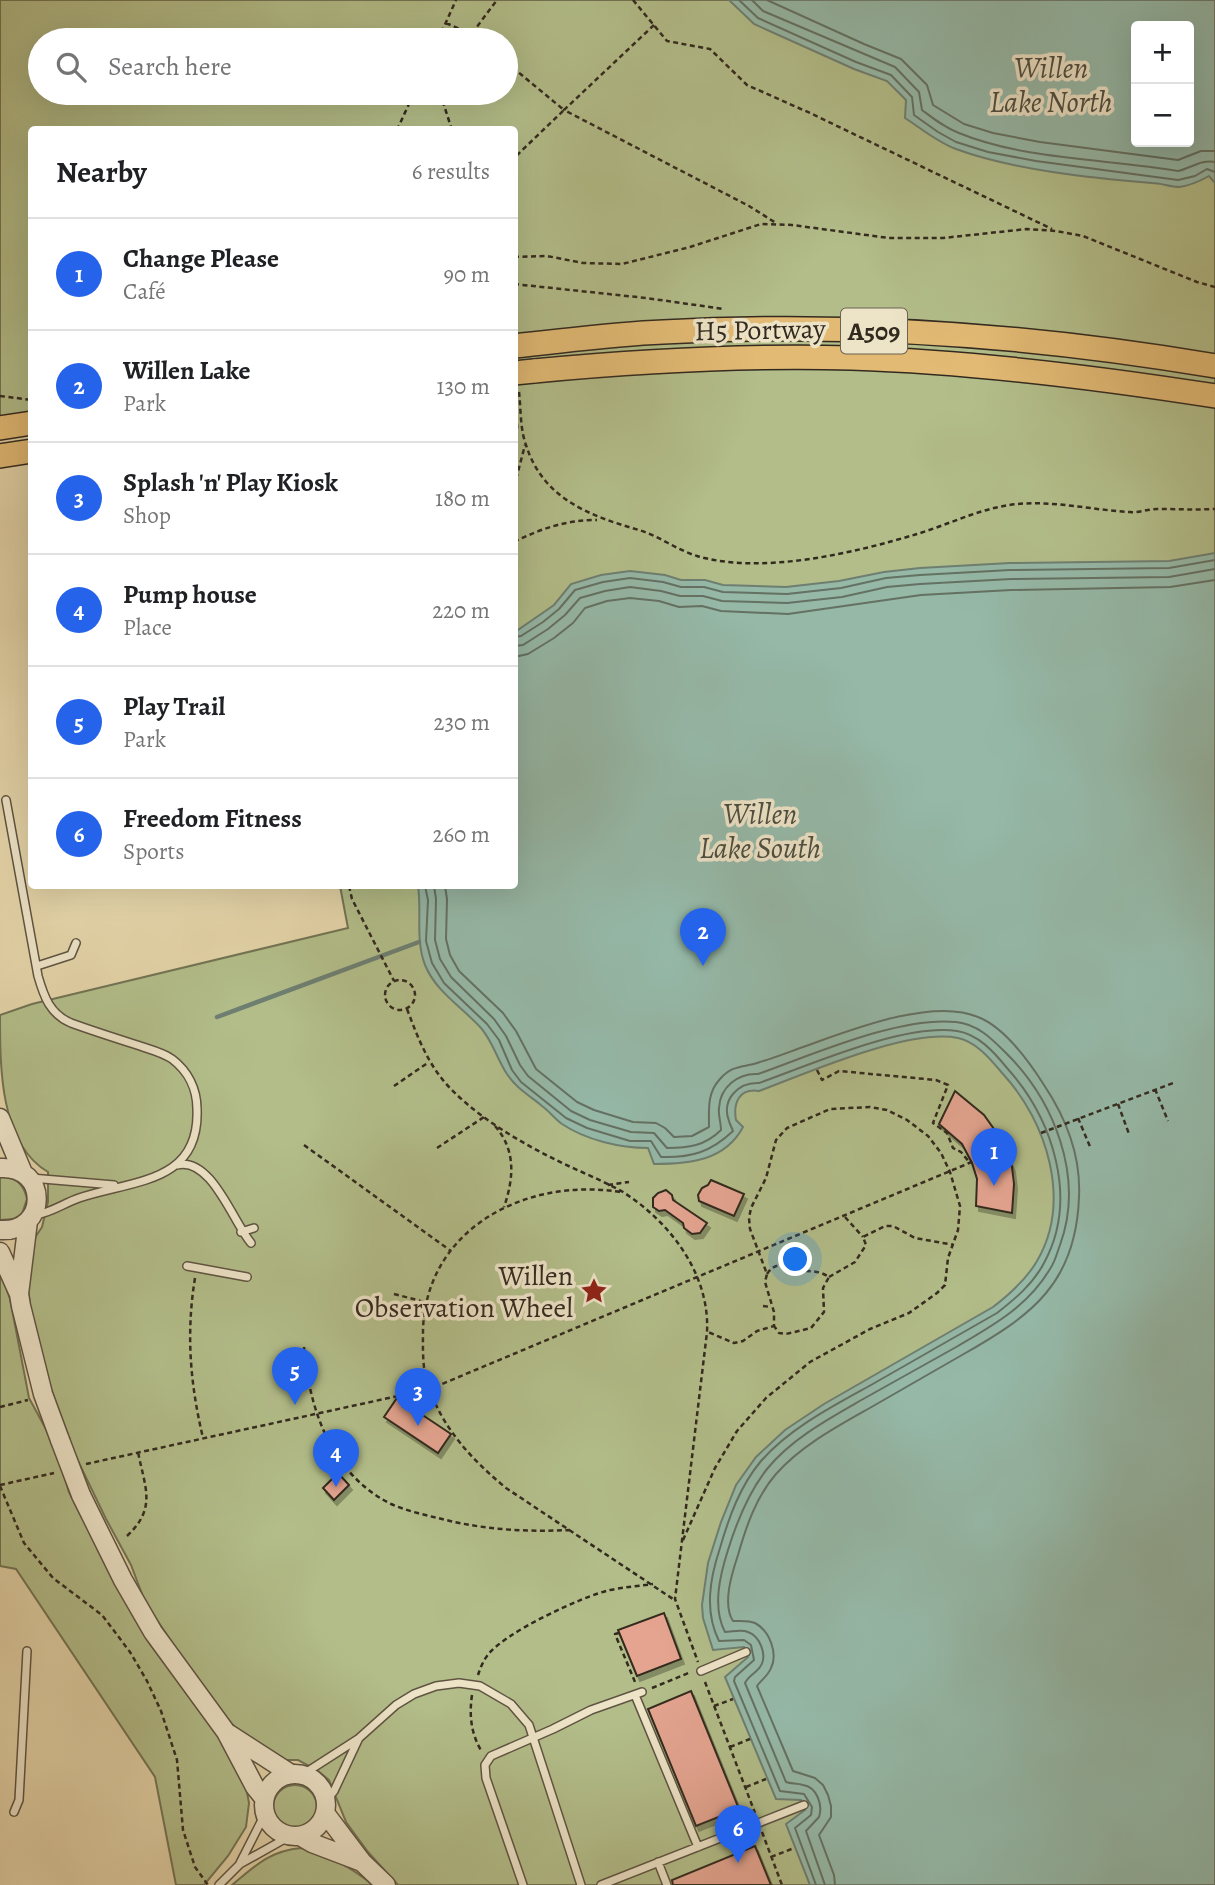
<!DOCTYPE html>
<html lang="en">
<head>
<meta charset="utf-8">
<style>
  :root { --surface:#fff; --page:#f2f2f2; --text:#202124; --muted:#757577; --line:#e0e0e0; --accent:#2563eb }
  body { margin:0; font-family:Alegreya,serif; background:var(--page); color:var(--text) }
  .controls { position:absolute; right:21px; top:21px; display:grid; overflow:hidden; border-radius:7px; box-shadow:0 7px 28px #0002 }
  .controls button { width:63px; height:63px; display:grid; place-items:center; padding:0; border:0; border-bottom:2px solid var(--line); background:var(--surface); color:var(--text); font:35px sans-serif }
  .you { position:absolute; left:796px; top:1260px; width:24px; height:24px; margin:-18px; border:5px solid #fff; border-radius:50%; background:#1a73e8; box-shadow:0 0 0 10px #1a73e833 }
  .badge { display:grid; place-items:center; width:46px; height:46px; border-radius:50%; background:var(--accent); color:#fff; font-size:23px; font-weight:700 }
  .pin { position:absolute; translate:-50% -58px; filter:drop-shadow(0 2px 4px #0008) }
  .pin::after { content:''; position:absolute; top:37px; width:24px; height:21px; background:inherit; clip-path:polygon(0 0,100% 0,50% 100%) }
  .list { margin:0; padding:0; list-style:none }
  h2 { display:flex; justify-content:space-between; align-items:center; height:91px; margin:0; padding:0 28px; font-size:30px }
  h2 small { font-size:23px; font-weight:400; color:var(--muted) }
  .list li { display:grid; grid-template-columns:46px 1fr auto; gap:21px; align-items:center; box-sizing:border-box; height:112px; padding:0 28px; border-top:2px solid var(--line) }
  .list b { display:block; font-size:26px; white-space:nowrap }
  .list p { margin:0; font-size:23px; white-space:nowrap; color:var(--muted) }
  .list em { font-size:23px; font-style:normal; color:var(--muted) }
  .icon { flex:none; width:38px; height:38px; fill:none; stroke:currentColor; stroke-width:2; stroke-linecap:round; stroke-linejoin:round }
  .map { position:relative; flex:none; width:1215px; height:1885px; overflow:hidden }
  .search { position:absolute; background:var(--surface); box-shadow:0 7px 28px #0002; left:28px; top:28px; width:490px; height:77px; display:flex; align-items:center; gap:18px; box-sizing:border-box; padding:0 24px; border-radius:38px; color:var(--muted); font-size:26px }
  .panel { position:absolute; background:var(--surface); box-shadow:0 7px 28px #0002; left:28px; top:126px; width:490px; height:763px; border-radius:7px }
  .map>svg:first-child { display:block }
</style>
</head>
<body>
<div class="map">
<svg width="1215" height="1885" viewBox="0 0 1215 1885">
  <defs>
    <filter id="shadow"><feDropShadow dx="3" dy="5" stdDeviation="0" flood-color="#0004"/></filter>
  </defs>
  <rect width="100%" height="100%" fill="#e4d4a9"/>
  <filter id="stains"><feTurbulence type="fractalNoise" baseFrequency=".00286" numOctaves="4"/><feColorMatrix values="0 0 0 0 .2 0 0 0 0 .09 0 0 0 0 .02 0 0 0 .5 -.17"/></filter>
  <radialGradient id="worn" r=".72"><stop offset=".6" stop-color="#630" stop-opacity="0"/><stop offset="1" stop-color="#630" stop-opacity=".3"/></radialGradient>
  <path fill="#b2bd89" stroke="#727454" stroke-width="2" fill-rule="evenodd" d="M0,0H1215V1885H398L368,1852L346,1822L329,1780L317,1770L298,1760H285L245,1737L231,1723L205,1692L145,1602L131,1565L106,1519L66,1436L34,1334L28,1289L34,1239L42,1227L48,1202V1172C0,1144 0,1068 0,1015L32,1004L348,928L340,886H514V433L518,427L514,410V130H32L31,423L0,428ZM1136,26H1189V142H1136ZM40,40H506V93H40Z
    M0,1177C15,1176 24,1184 27,1199L22,1214L15,1219L0,1220Z
    M0,1270L10,1299L29,1398L54,1444L69,1492L113,1578L150,1644L228,1749L246,1787L249,1803L246,1827L228,1856L204,1885H176L155,1777L16,1569L0,1566Z
    M273 1807a22 22 0 1 1 44 0a22 22 0 1 1-44 0Z
    M301,1848C328,1854 352,1868 373,1885H232C255,1866 269,1851 301,1848Z"/>
  <path fill="#95b8a7" stroke="#6e7f71" stroke-width="2" fill-rule="evenodd" d="M729,0H1215V183L1209,176C1200,181 1189,186 1179,187C1170,187 1161,183 1152,183C1091,178 1013,170 956,149C937,142 922,129 905,118L906,100L887,81L854,69L754,24ZM1136,26H1189V142H1136Z
    M1215,553V1885H810L786,1824L805,1810L801,1800L776,1799L725,1677L748,1657L744,1647L713,1650L703,1618L702,1605L708,1563L721,1522L736,1485L756,1457L785,1430L824,1404L993,1307C1010,1294 1026,1280 1037,1261C1072,1201 1047,1122 1003,1074C991,1060 977,1042 958,1038C909,1028 807,1073 759,1091C739,1088 733,1103 736,1120L743,1127C725,1161 689,1164 654,1164L648,1148C620,1148 586,1140 562,1124C555,1119 549,1111 542,1106C529,1095 517,1089 507,1074C497,1059 493,1042 481,1028C462,1007 436,992 425,965C415,939 422,912 418,886H514L515,632L554,605L571,584L601,575L630,571L665,575L681,580H705L723,585L786,587L839,581L884,572L920,568L1010,563L1169,561Z"/>
  <g fill="none" stroke-linecap="round" stroke-linejoin="round">
    <path stroke="#647163" stroke-width="2" d="M739,0L758,18L856,62L891,75L912,97L914,115L938,132L956,142L988,152L1036,161L1178,180L1195,176L1207,169L1215,172
      M752,0L763,11L895,67L919,92L922,110C934,119 945,128 959,133C1024,160 1109,159 1178,171C1191,168 1202,159 1215,162
      M767,0L864,44L901,59L927,85L933,105L964,124L993,133L1040,142L1178,160L1201,151H1215
      M514,637L521,636L543,622L559,609L575,590L603,582L630,578L663,582L681,587H704L723,592L787,594L841,588L886,578L920,575L1010,570L1169,568L1215,560
      M514,646L523,645L548,629L565,615L580,598L605,591L630,587L661,591L680,596H703L722,601L787,603L842,597L887,587L920,584L1011,579L1169,577L1215,569
      M514,657L528,654L554,638L573,623L585,608L607,601L630,598L659,601L679,607L702,606L721,611L788,614L921,595L1011,590L1170,587L1215,580
      M425,886L428,900L426,941L432,963L444,983L487,1024L499,1040L512,1070L521,1082L566,1118L587,1128L630,1141H651L661,1157C691,1158 711,1152 733,1131C732,1128 730,1125 729,1121C721,1100 738,1082 759,1083C810,1065 904,1023 957,1031C978,1034 994,1052 1007,1068C1053,1119 1079,1199 1044,1263C1033,1284 1015,1299 997,1313C955,1337 913,1361 871,1385C833,1406 790,1428 761,1461C740,1486 729,1517 720,1548C710,1578 704,1611 719,1641L744,1640L751,1645L754,1660L735,1677L734,1681L780,1791L804,1794L812,1807L811,1815L795,1828L816,1885
      M434,886L436,899L435,940L440,959L451,977L494,1019L506,1036L520,1065L528,1076L571,1111L590,1120L631,1132L654,1133L667,1148C688,1148 705,1146 721,1130C721,1123 718,1115 719,1108C720,1087 738,1073 758,1074C812,1055 899,1016 956,1022C977,1024 991,1038 1005,1052C1054,1100 1085,1177 1060,1245C1057,1253 1055,1262 1050,1269C1028,1306 994,1325 958,1346C927,1363 896,1381 865,1398C832,1417 792,1438 767,1469C748,1493 737,1521 728,1550C720,1575 712,1607 725,1632C732,1632 741,1629 748,1632C760,1636 768,1656 760,1667C756,1673 748,1676 745,1683L786,1782C791,1784 797,1783 803,1785C817,1787 823,1805 819,1817L806,1831L825,1885
      M445,886L447,899L446,939L450,955L459,971L503,1013L516,1031L536,1069L577,1102L594,1110L633,1122L656,1123L665,1128L674,1137L692,1136L709,1127C709,1109 707,1093 720,1079C733,1064 744,1068 760,1062C774,1058 789,1052 803,1047C848,1031 932,997 978,1017C1004,1027 1030,1063 1044,1085C1066,1118 1081,1157 1079,1197C1076,1284 1031,1316 962,1355C931,1373 899,1391 868,1409C836,1427 801,1446 776,1474C756,1497 746,1527 738,1555C732,1573 722,1604 733,1621C741,1621 748,1620 755,1623C770,1631 778,1654 771,1668C768,1676 761,1680 757,1686L793,1771L815,1778L823,1785L828,1795L831,1806V1817L819,1835L834,1875L835,1885"/>
    <path stroke="#6e7f71" stroke-width="4.5" d="M217,1017L419,942"/>
  </g>
  <path fill="#e4a490" stroke="#332a1f" stroke-width="2" filter="url(#shadow)" d="M955,1091L984,1115L1001,1139L1012,1167L1014,1184L1012,1213L976,1206L977,1179L972,1163L962,1144L939,1124Z
    M711,1180L744,1194L734,1216L699,1201L698,1195L702,1188L708,1185Z
    M666,1190L672,1195L673,1200L707,1223L700,1233L692,1234L684,1228L683,1223L665,1210L659,1211L653,1207V1198L658,1193Z
    M397,1398L451,1434L438,1453L384,1417Z
    M338,1473L349,1485L334,1500L323,1488Z
    M664,1613L681,1659L637,1676L618,1630Z
    M691,1691L739,1809L696,1826L648,1709Z
    M755,1846L771,1885H673L672,1880Z"/>
  <g fill="none" stroke-linecap="round" stroke-linejoin="round">
    <defs>
      <path id="service" d="M6,800L38,976C44,997 50,1014 71,1023C93,1031 115,1038 137,1045C148,1049 162,1052 172,1059C188,1071 197,1089 197,1109C200,1184 132,1180 79,1198C64,1203 51,1213 35,1215
        M37,966L71,955L76,943
        M177,1165C211,1156 233,1222 251,1243
        M31,1178L114,1185
        M241,1232L254,1228
        M187,1266L247,1277
        M701,1671L746,1652
        M635,1695L698,1847
        M302,1775L358,1739L396,1705L414,1694L436,1686L459,1683L480,1686L511,1704L529,1725L581,1885
        M326,1801L334,1791L358,1740
        M14,1812L19,1800L27,1651
        M658,1862L667,1885
        M240,1863L265,1814
        M219,1885L240,1864L290,1836
        M523,1885L486,1778L485,1765L491,1756L553,1729L591,1710L642,1692
        M601,1885L804,1805"/>
      <path id="tertiary" d="M0,1118L23,1173
        M0,1168C49,1165 49,1233 0,1230
        M28,1221L19,1294L21,1306L43,1394L60,1440
        M0,1252L19,1294
        M81,1495L123,1580L153,1632L226,1732L255,1787L264,1798
        M229,1734L291,1774
        M264 1805a31 31 0 1 1 62 0a31 31 0 1 1-62 0Z
        M325,1813L362,1862L386,1885
        M300,1836L312,1843L362,1862"/>
      <path id="primary" d="M514,346C564,341 613,334 663,332C847,322 1033,335 1215,366
        M534,371C639,361 745,355 851,358C974,362 1094,377 1215,396
        M0,428L32,423
        M0,456L32,451"/>
    </defs>
    <use href="#service" stroke="#5f5442" stroke-width="10"/>
    <use href="#tertiary" stroke="#5f5442" stroke-width="21"/>
    <use href="#primary" stroke="#332a1f" stroke-width="26"/>
    <path stroke="#332a1f" stroke-width="2.5" stroke-dasharray="5 3.5" stroke-linecap="butt" d="M633,0L667,41L710,49L747,85L810,113L1052,229
      M446,23L471,34L479,40
      M654,25L564,110L749,206L776,223
      M438,40L456,0
      M467,40L497,0
      M506,62L564,110L514,158
      M440,93L452,130
      M397,130L414,93
      M514,257L547,256L583,263L622,264L690,247L761,224L792,225L889,238H943L1027,229L1056,231L1083,236L1197,282L1215,287
      M514,284L646,298L724,309
      M519,392C521,409 520,429 526,445C543,499 590,516 639,530C659,536 677,550 697,556C762,575 854,553 917,534C947,525 977,510 1009,505C1049,499 1090,510 1130,512C1139,513 1148,509 1157,509C1176,509 1195,510 1215,509
      M0,396L32,400
      M514,487L525,445
      M514,542C542,528 567,520 597,520
      M349,886L352,899L394,981
      M385 995a15 15 0 1 1 30 0a15 15 0 1 1-30 0Z
      M407,1009C418,1038 428,1065 450,1088C479,1118 518,1141 556,1160C578,1171 602,1180 623,1192C670,1222 710,1274 707,1332L675,1599L698,1662
      M817,1070L822,1080L839,1071L936,1080L948,1085L933,1123L947,1133L953,1148L961,1152L970,1163
      M394,1086L429,1062
      M1155,1089L1168,1121
      M1118,1104L1129,1134
      M1078,1118L1091,1149
      M495,1126C516,1150 514,1178 504,1207
      M1041,1133L1173,1083
      M304,1145L451,1251
      M437,1148L484,1117
      M608,1185L629,1182
      M620,1192C528,1177 427,1227 423,1329C423,1345 422,1366 427,1382C441,1427 471,1459 506,1488L673,1599
      M845,1217L863,1237
      M767,1274C778,1258 787,1269 802,1271C812,1271 820,1271 829,1277L823,1288L824,1312L811,1328L786,1334L779,1333L774,1326
      M829,1277L855,1262L866,1245L863,1237L885,1226H893L915,1238L954,1245
      M195,1278C186,1333 190,1383 203,1438
      M394,1294L425,1302
      M763,1306L771,1307
      M304,1347C309,1409 331,1474 391,1504C407,1511 425,1515 442,1519C485,1530 527,1532 570,1530
      M0,1407L28,1400
      M86,1464L430,1389L986,1156
      M0,1485L54,1473
      M0,1486L24,1543L53,1578L102,1615L130,1652L147,1681L161,1711L177,1760L183,1830L195,1867L208,1885
      M127,1536C157,1508 145,1488 138,1452
      M683,1540L715,1468L737,1431L766,1398L810,1362L870,1329L909,1313L937,1293L945,1285L948,1258L958,1230L960,1206L950,1172L941,1153L928,1136L907,1120L887,1110L870,1107L830,1109L787,1128L776,1140L766,1178L751,1208L749,1218L750,1229L767,1274L765,1282L774,1312V1326L757,1331L743,1341L734,1343L708,1332
      M619,1633L615,1634L635,1682
      M478,1675C480,1669 483,1661 487,1656C503,1633 583,1596 610,1590C625,1587 639,1586 653,1584
      M705,1682L755,1813
      M652,1688L691,1672
      M472,1695C469,1716 471,1734 482,1752
      M714,1706L733,1699
      M730,1747L750,1739
      M746,1787L766,1779
      M762,1832L782,1885
      M771,1857L794,1848"/>
    <use href="#service" stroke="#ede3c7" stroke-width="7"/>
    <use href="#tertiary" stroke="#ede3c7" stroke-width="18"/>
    <use href="#primary" stroke="#e2ba74" stroke-width="23"/>
    <defs>
      <path id="tertiary-bridge" d="M60,1440L81,1495"/>
      <path id="primary-bridge" d="M514,373L534,371"/>
    </defs>
    <use href="#tertiary-bridge" stroke="#5f5442" stroke-width="21" stroke-linecap="butt"/>
    <use href="#primary-bridge" stroke="#332a1f" stroke-width="26" stroke-linecap="butt"/>
    <use href="#tertiary-bridge" stroke="#ede3c7" stroke-width="18"/>
    <use href="#primary-bridge" stroke="#e2ba74" stroke-width="23"/>
  </g>
  <defs>
    <symbol id="sight-bare" viewBox="-9 -9 18 18"><path d="M0-6L1.8-2.2L6-1.7L2.9 1.2L3.7 5.4L0 3.3L-3.7 5.4L-2.9 1.2L-6-1.7L-1.8-2.2Z" fill="#8f2418" stroke="#ede3c7" stroke-width="2.5" paint-order="stroke"/></symbol>
  </defs>
  <g fill-rule="evenodd">
    <use href="#sight-bare" x="575" y="1272" width="38" height="38"/>
  </g>
  <g text-anchor="middle" stroke-width="7" stroke-linejoin="round" paint-order="stroke">
    <rect fill="#ede3c7" stroke="#6b6251" stroke-width="2" x="841" y="308.5" width="66" height="45" rx="5"/>
    <g font-size="26" font-weight="bold" fill="#332a1f">
      <text x="874" y="340">A509</text>
    </g>
    <g font-size="28" fill="#332a1f" stroke="#ede3c7">
      <text transform="translate(760 329) rotate(-1)" y="10">H5 Portway</text>
    </g>
    <g font-size="28" fill="#332a1f" stroke="#ede3c7" text-anchor="end">
      <text x="573" y="1285">Willen<tspan x="573" dy="32">Observation Wheel</tspan></text>
    </g>
    <g font-size="30" font-style="italic" fill="#4c4e41" stroke="#ede3c7">
      <text x="1051" y="78">Willen<tspan x="1051" dy="34">Lake North</tspan></text>
      <text x="760" y="824">Willen<tspan x="760" dy="34">Lake South</tspan></text>
    </g>
  </g>
  <rect width="100%" height="100%" filter="url(#stains)"/>
  <rect width="100%" height="100%" fill="url(#worn)"/>
</svg>
<div class="controls">
<button>+</button>
<button>−</button>
</div>
<div class="you"></div>
<div class="pin badge" style="left:994px;top:1186px">1</div>
<div class="pin badge" style="left:703px;top:966px">2</div>
<div class="pin badge" style="left:418px;top:1426px">3</div>
<div class="pin badge" style="left:336px;top:1487px">4</div>
<div class="pin badge" style="left:295px;top:1405px">5</div>
<div class="pin badge" style="left:738px;top:1863px">6</div>
<div class="search"><svg class="icon" aria-label="search" viewBox="0 0 24 24"><circle cx="10" cy="10" r="6"/><path d="M15 15l6 6"/></svg>Search here</div>
<section class="panel">
<h2>Nearby<small>6 results</small></h2>
<ul class="list">
<li><span class="badge">1</span><div><b>Change Please</b><p>Café</p></div><em>90 m</em></li>
<li><span class="badge">2</span><div><b>Willen Lake</b><p>Park</p></div><em>130 m</em></li>
<li><span class="badge">3</span><div><b>Splash 'n' Play Kiosk</b><p>Shop</p></div><em>180 m</em></li>
<li><span class="badge">4</span><div><b>Pump house</b><p>Place</p></div><em>220 m</em></li>
<li><span class="badge">5</span><div><b>Play Trail</b><p>Park</p></div><em>230 m</em></li>
<li><span class="badge">6</span><div><b>Freedom Fitness</b><p>Sports</p></div><em>260 m</em></li>
</ul>
</section>
</div>
</body>
</html>
